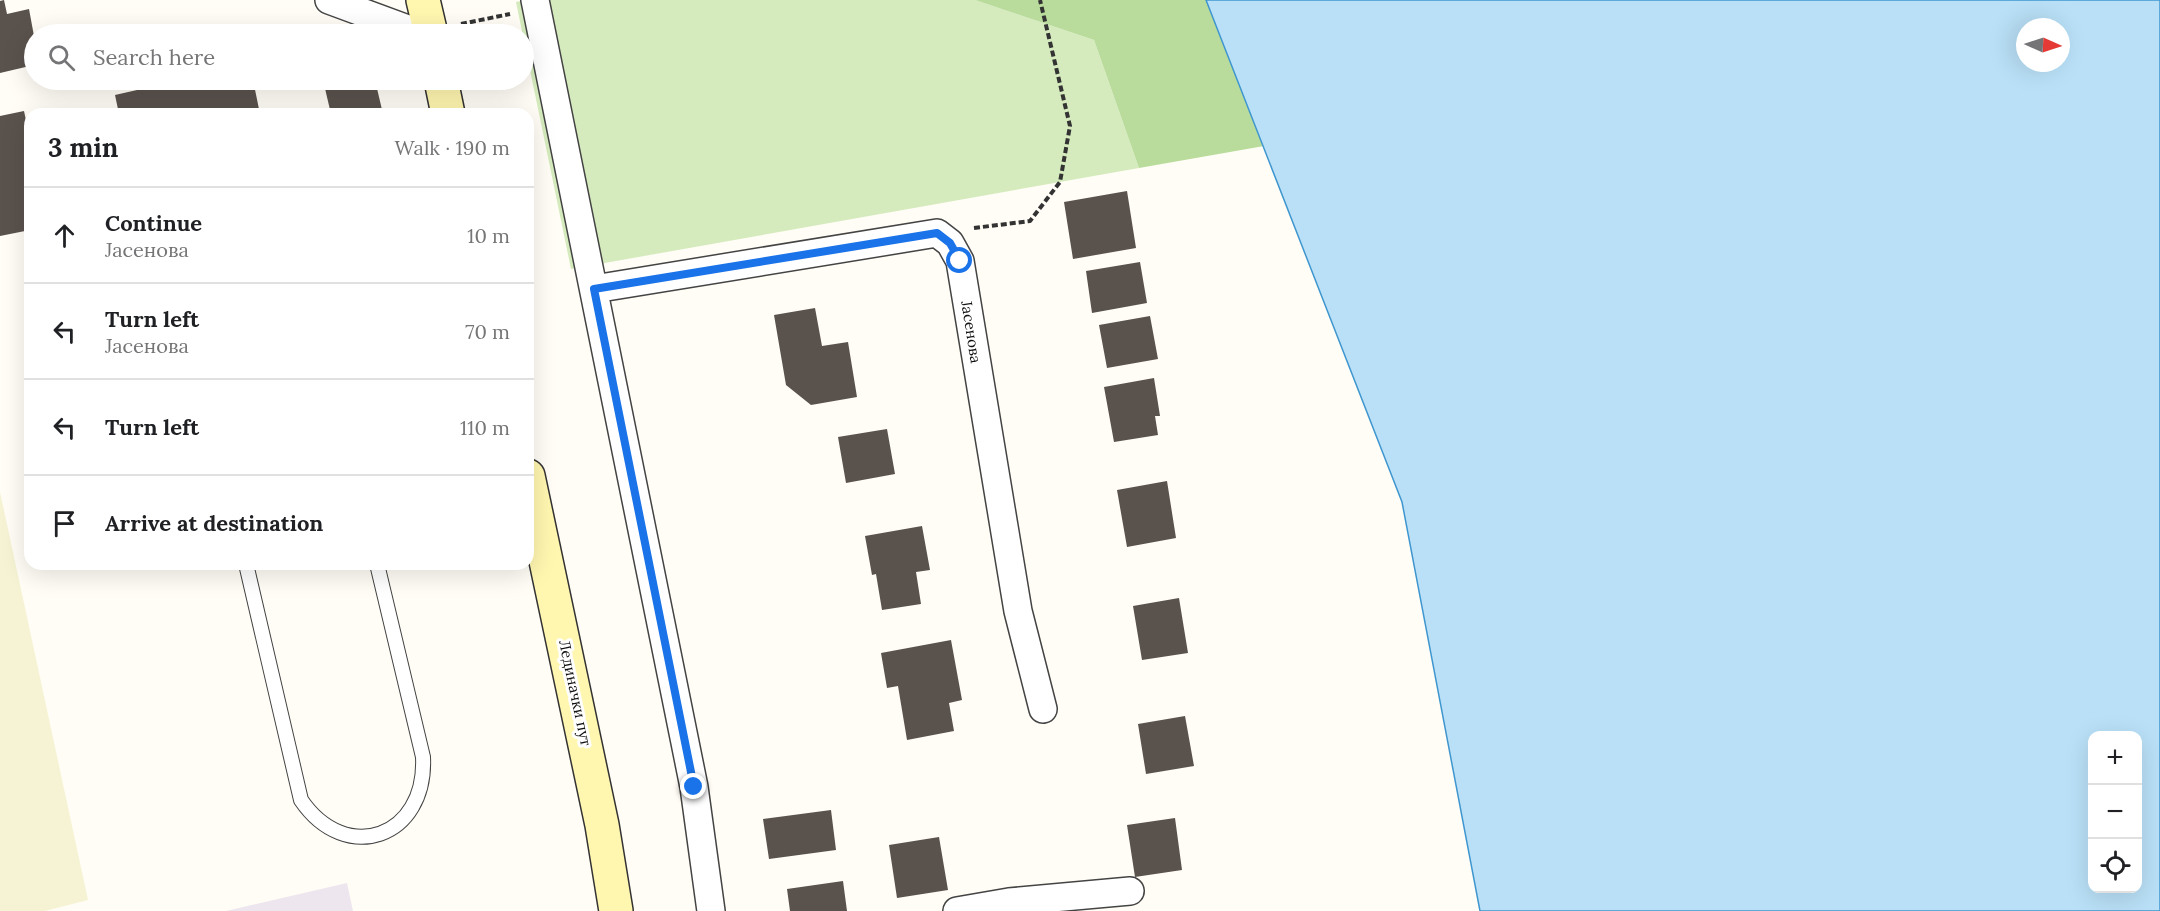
<!DOCTYPE html>
<html lang="en">
<head>
<meta charset="utf-8">
<style>
  :root { --surface:#fff; --page:#f6f6f6; --text:#202124; --muted:#757577; --line:#e0e0e0 }
  body { margin:0; font-family:Lora,serif; background:var(--page); color:var(--text) }
  .controls { position:absolute; right:18px; bottom:18px; display:grid; overflow:hidden; border-radius:12px; box-shadow:0 6px 24px #0002 }
  .controls button { width:54px; height:54px; display:grid; place-items:center; padding:0; border:0; border-bottom:2px solid var(--line); background:var(--surface); color:var(--text); font:30px sans-serif }
  .compass { position:absolute; left:2016px; top:18px; width:54px; height:54px; border-radius:50%; background:var(--surface); box-shadow:0 6px 24px #0002; rotate:93deg }
  .stop { position:absolute; width:18px; height:18px; margin:-14px; border:4px solid #1a73e8; border-radius:50%; background:#fff }
  .stop.end { background:#1a73e8; border-color:#fff; box-shadow:0 2px 6px #0008 }
  .list { margin:0; padding:0; list-style:none }
  h2 { display:flex; justify-content:space-between; align-items:center; height:78px; margin:0; padding:0 24px; font-size:26px }
  h2 small { font-size:20px; font-weight:400; color:var(--muted) }
  .list li { display:grid; grid-template-columns:39px 1fr auto; gap:18px; align-items:center; box-sizing:border-box; height:96px; padding:0 24px; border-top:2px solid var(--line) }
  .list b { display:block; font-size:22px; white-space:nowrap }
  .list p { margin:0; font-size:20px; white-space:nowrap; color:var(--muted) }
  .list em { font-size:20px; font-style:normal; color:var(--muted) }
  .icon { flex:none; width:33px; height:33px; fill:none; stroke:currentColor; stroke-width:2; stroke-linecap:round; stroke-linejoin:round }
  .map { position:relative; flex:none; width:2160px; height:911px; overflow:hidden }
  .search { position:absolute; background:var(--surface); box-shadow:0 6px 24px #0002; left:24px; top:24px; width:510px; height:66px; display:flex; align-items:center; gap:15px; box-sizing:border-box; padding:0 21px; border-radius:33px; color:var(--muted); font-size:22px }
  .panel { position:absolute; background:var(--surface); box-shadow:0 6px 24px #0002; left:24px; top:108px; width:510px; height:462px; border-radius:18px }
  .map>svg:first-child { display:block }
</style>
</head>
<body>
<div class="map">
<svg width="2160" height="911" viewBox="0 0 2160 911">
  <rect width="100%" height="100%" fill="#fffdf5"/>
  <path fill="#eee6ef" d="M347,883L353,911H226Z"/>
  <path fill="#f6f3d4" d="M0,492L88,900L45,911H0Z"/>
  <path fill="#d5ebbd" d="M525,0H975L1094,40L1139,168L571,269L516,2Z"/>
  <path fill="#b9dc9c" d="M975,0H1206L1264,146L1139,168L1094,40Z"/>
  <path fill="#b9e0f7" stroke="#3f96cf" stroke-width="1.5" fill-rule="evenodd" d="M1206,0H2160V911H1480L1402,502ZM2025,27H2061V63H2025ZM2092,736H2138V888H2092Z"/>
  <path fill="#5a524d" d="M4,0L7,14L29,9L34,36V65L0,73V1Z
    M181,80H253L260,114H119L115,95Z
    M323,80H375L383,114H331Z
    M24,111L30,139V230L0,236V116Z
    M1127,191L1136,248L1073,259L1064,202Z
    M1140,262L1147,303L1092,313L1086,271Z
    M815,308L822,346L848,342L857,397L811,405L786,385L774,315Z
    M1150,316L1158,359L1107,368L1099,325Z
    M1154,378L1160,416H1155L1158,435L1114,442L1104,387Z
    M887,429L895,474L846,483L838,437Z
    M1167,481L1176,538L1127,547L1117,490Z
    M922,526L930,570L916,572L921,604L882,610L876,574L872,575L865,536Z
    M1179,598L1188,653L1142,660L1133,606Z
    M951,640L962,700L949,703L954,731L907,740L898,686L887,688L881,653Z
    M1185,716L1194,766L1146,774L1138,724Z
    M831,810L836,850L769,859L763,819Z
    M1175,818L1182,870L1135,877L1127,825Z
    M939,837L948,890L897,898L889,845Z
    M843,881L847,911H790L787,889Z"/>
  <g fill="none" stroke-linecap="round" stroke-linejoin="round">
    <defs>
      <path id="service" d="M246,564L301,800C346,866 427,838 423,757L377,564"/>
      <path id="minor" d="M329,0L421,34
        M535,0L694,787L711,911
        M594,289L937,233L950,243L960,261L1018,611L1043,709
        M957,911L1009,902L1130,891"/>
      <path id="secondary" d="M423,0L431,34
        M441,80L448,114
        M528,476L602,825L616,911"/>
    </defs>
    <use href="#service" stroke="#444" stroke-width="16"/>
    <use href="#minor" stroke="#444" stroke-width="30"/>
    <use href="#secondary" stroke="#333" stroke-width="36"/>
    <path stroke="#333" stroke-width="4" stroke-dasharray="6 3" stroke-linecap="butt" d="M461,24L510,14
      M974,228L1030,221L1060,182L1070,126L1040,0"/>
    <use href="#service" stroke="#fff" stroke-width="14"/>
    <use href="#minor" stroke="#fff" stroke-width="27"/>
    <use href="#secondary" stroke="#fff6b0" stroke-width="33"/>
  </g>
  <g fill="none" stroke-linecap="round" stroke-linejoin="round">
    <path stroke="#1a73e8" stroke-width="8" d="M694,787L594,289L937,233L950,243L960,261"/>
  </g>
  <g text-anchor="middle" stroke-width="6" stroke-linejoin="round" paint-order="stroke">
    <g font-size="15" fill="#111" stroke="#fff">
      <text transform="translate(971 332) rotate(81)" y="5">Јасенова</text>
      <text transform="translate(575 693) rotate(78)" y="5">Лединачки пут</text>
    </g>
  </g>
</svg>
<div class="controls">
<button>+</button>
<button>−</button>
<button><svg class="icon" aria-label="locate" viewBox="0 0 24 24"><circle cx="12" cy="12" r="6"/><path d="M12 2v4M12 18v4M2 12h4M18 12h4"/></svg></button>
</div>
<svg class="compass" viewBox="-18 -18 36 36"><path d="M0-13l5 13h-10z" fill="#e53935"/><path d="M0 13l5-13h-10z" fill="#757577"/></svg>
<div class="stop" style="left:960px;top:261px"></div>
<div class="stop end" style="left:694px;top:787px"></div>
<div class="search"><svg class="icon" aria-label="search" viewBox="0 0 24 24"><circle cx="10" cy="10" r="6"/><path d="M15 15l6 6"/></svg>Search here</div>
<section class="panel">
<h2>3 min<small>Walk · 190 m</small></h2>
<ul class="list">
<li><svg class="icon" aria-label="ahead" viewBox="0 0 24 24"><path d="M12 20V5M6 11l6-6 6 6"/></svg><div><b>Continue</b><p>Јасенова</p></div><em>10 m</em></li>
<li><svg class="icon" aria-label="left" viewBox="0 0 24 24"><path d="M17 20v-9H6M10 6l-5 5 5 5"/></svg><div><b>Turn left</b><p>Јасенова</p></div><em>70 m</em></li>
<li><svg class="icon" aria-label="left" viewBox="0 0 24 24"><path d="M17 20v-9H6M10 6l-5 5 5 5"/></svg><div><b>Turn left</b></div><em>110 m</em></li>
<li><svg class="icon" aria-label="arrive" viewBox="0 0 24 24"><path d="M6 21V4h12l-3 4 3 4H6"/></svg><div><b>Arrive at destination</b></div></li>
</ul>
</section>
</div>
</body>
</html>
